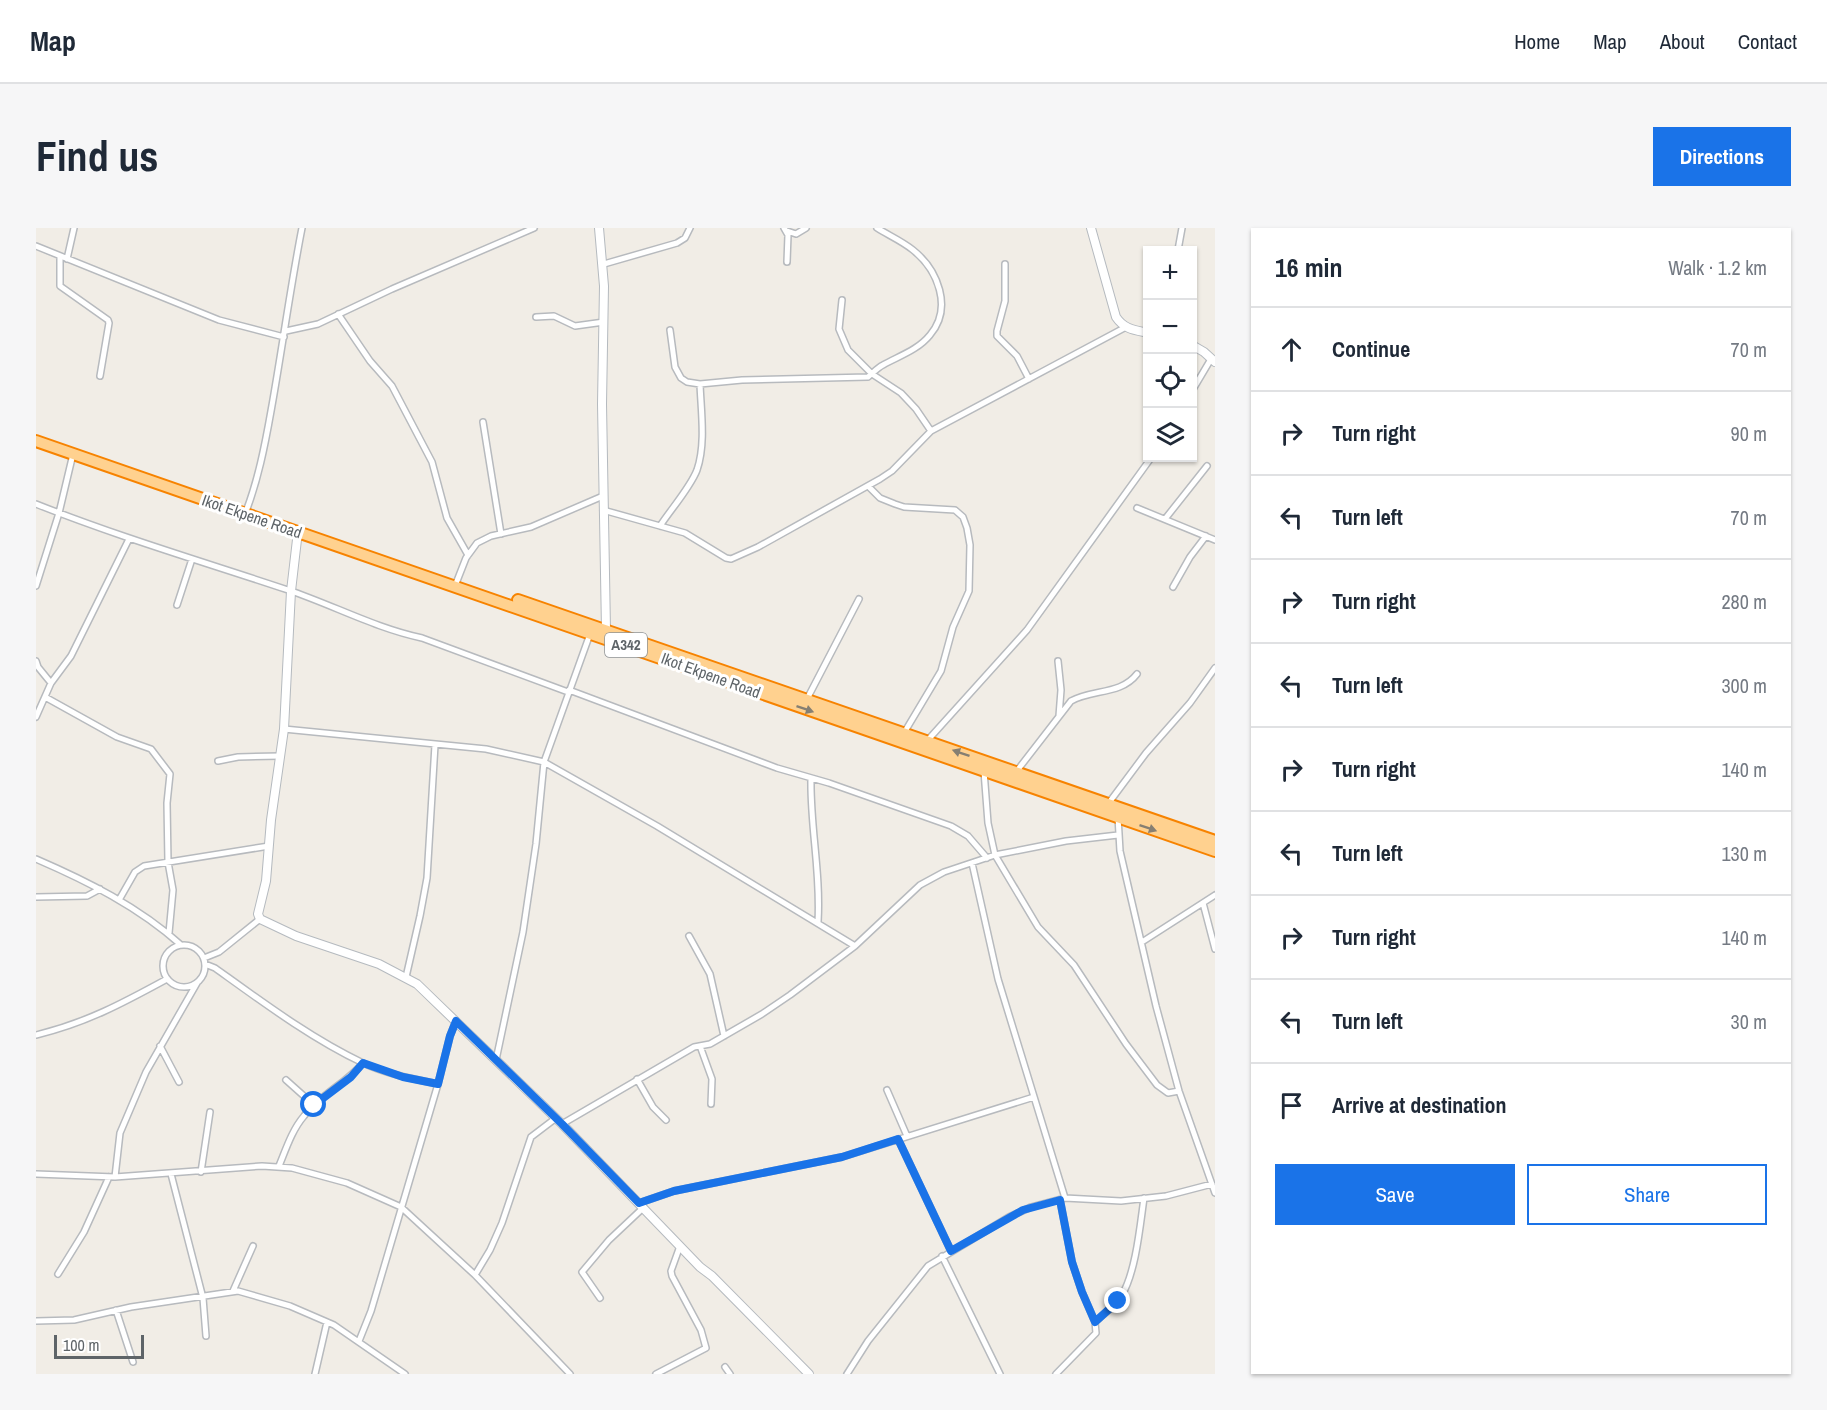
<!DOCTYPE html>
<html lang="en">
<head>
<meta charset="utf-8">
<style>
  :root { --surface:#fff; --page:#f6f6f7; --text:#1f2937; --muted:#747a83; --line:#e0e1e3; --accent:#1a73e8 }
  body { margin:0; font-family:"Archivo Narrow",sans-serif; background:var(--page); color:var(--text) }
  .controls { position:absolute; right:18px; top:18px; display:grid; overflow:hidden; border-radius:0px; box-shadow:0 2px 4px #0004 }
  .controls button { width:54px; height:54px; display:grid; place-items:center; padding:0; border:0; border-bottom:2px solid var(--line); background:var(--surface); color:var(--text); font:30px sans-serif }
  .scale { position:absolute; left:18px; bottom:15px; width:90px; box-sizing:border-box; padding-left:6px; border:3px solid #5e6468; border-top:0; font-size:16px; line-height:21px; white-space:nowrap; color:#5e6468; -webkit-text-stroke:4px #fff; paint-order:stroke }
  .stop { position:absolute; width:18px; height:18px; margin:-14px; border:4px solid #1a73e8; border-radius:50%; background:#fff }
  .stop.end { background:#1a73e8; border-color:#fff; box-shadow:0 2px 6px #0008 }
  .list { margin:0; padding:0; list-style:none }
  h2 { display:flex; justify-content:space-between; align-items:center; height:78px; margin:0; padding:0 24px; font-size:26px }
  h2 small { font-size:20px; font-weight:400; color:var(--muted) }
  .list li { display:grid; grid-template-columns:39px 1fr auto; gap:18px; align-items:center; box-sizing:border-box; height:84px; padding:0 24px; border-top:2px solid var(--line) }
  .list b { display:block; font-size:22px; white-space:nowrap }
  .list em { font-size:20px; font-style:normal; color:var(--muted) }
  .actions { display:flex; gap:12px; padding:18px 24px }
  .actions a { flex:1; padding:14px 0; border:2px solid var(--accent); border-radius:0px; text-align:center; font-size:21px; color:var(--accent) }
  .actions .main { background:var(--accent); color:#fff }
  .icon { flex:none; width:33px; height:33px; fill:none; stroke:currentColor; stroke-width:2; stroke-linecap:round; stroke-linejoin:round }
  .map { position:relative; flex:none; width:1179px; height:1146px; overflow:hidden; border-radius:0px }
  header { display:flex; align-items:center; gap:36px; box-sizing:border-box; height:84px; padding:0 30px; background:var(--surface); border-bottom:2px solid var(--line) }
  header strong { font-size:28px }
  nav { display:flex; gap:33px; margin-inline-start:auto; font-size:21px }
  .intro { display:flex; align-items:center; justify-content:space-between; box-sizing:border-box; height:144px; padding:0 36px }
  h1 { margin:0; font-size:42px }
  .button { padding:15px 27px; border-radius:0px; background:var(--accent); color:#fff; font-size:21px; font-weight:700 }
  main { display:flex; gap:36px; padding:0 36px }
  aside { flex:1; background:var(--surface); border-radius:0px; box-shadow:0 2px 4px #0004 }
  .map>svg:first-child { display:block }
</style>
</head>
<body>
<header>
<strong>Map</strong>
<nav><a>Home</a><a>Map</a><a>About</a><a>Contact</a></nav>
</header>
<div class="intro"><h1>Find us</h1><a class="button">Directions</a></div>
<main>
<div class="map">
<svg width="1179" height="1146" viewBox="0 0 1179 1146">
  <rect width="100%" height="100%" fill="#f1ede6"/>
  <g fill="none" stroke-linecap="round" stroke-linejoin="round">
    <defs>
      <path id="street" d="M748,0L752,7L751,34
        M751,3L760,6L770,0
        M0,18L183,92L248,109
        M1142,22L1146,0
        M24,29V58L72,92L73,95L64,148
        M31,31L38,0
        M568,36L641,15L649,10L654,0
        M969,36V73L961,103V108L981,128L993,151
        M806,72L803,101L812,122L836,146L865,165L880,181L895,203
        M302,86L334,133L356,158L396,234L411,290L432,327
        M500,89L518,88L539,98L568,94
        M634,102L639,139L645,150L651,154L664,156L706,152L832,149C837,145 841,140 847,137C863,128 882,122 894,107C917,80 902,42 877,22C866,13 852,7 841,0
        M250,103L282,96L356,61L498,0
        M1156,163L1175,131
        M447,194L465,306
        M832,258L844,270L859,276L868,279L919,282L927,289L931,300L934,317L933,363L917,399L905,443L868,505
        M0,276C83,309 168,334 252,362C297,377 339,400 386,410L532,464
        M1101,280L1179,312
        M567,282L649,305L690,330L695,331L722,319L844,251L856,243L895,203L1090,99
        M209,286C222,253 229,217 235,183C246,122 254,61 266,0
        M1129,291L1171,238
        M624,298C635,281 654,260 661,242C670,216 665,183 664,156
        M0,358L23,285L37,226
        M419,358L430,330L441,315L455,308L495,299L567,268
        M1137,359L1154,329L1170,308
        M141,377L156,331
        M0,433L2,439L15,455
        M1022,433L1025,462L1023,488
        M533,462L741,540L793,555L915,598L932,608L951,630
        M9,469L81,509L115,521L134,546L131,575L132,634L137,662L133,705
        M771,471L823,371
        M0,489L15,455L35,428L93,311
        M248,501L450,521L508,534L621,598L819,718
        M891,513L991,402L1115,230
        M182,533L202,529L244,528
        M948,543L952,595L959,627L1002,699L1038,737L1090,816L1121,857L1132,865L1143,863
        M980,544L1035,473C1056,461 1085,467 1101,446
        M775,550C774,599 785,644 782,694
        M1072,576L1110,525L1154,475L1179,440
        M1082,589L1084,623L1120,778L1143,863L1179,965
        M0,631C51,653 103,679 145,717
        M936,635L962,751L1029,970
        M0,669L51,668L64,661
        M83,672L99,644L108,638L233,618
        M1167,675L1179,721
        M653,708L674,746L688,808
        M1106,714L1179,667
        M127 738a21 21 0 1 1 42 0a21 21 0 1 1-42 0Z
        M168,730L183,724L224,691
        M169,736L179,740C225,773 276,811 327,835C350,846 377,851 402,856
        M370,749L384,688L391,650L399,517
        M0,807C50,795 87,775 131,751
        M124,818L143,854
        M664,818L676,851L675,876
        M460,832L487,704L500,616L508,534L554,406
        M601,851L617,879L630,892
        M250,852L278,877
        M851,862L871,908
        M526,896L658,819L674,816L726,786L754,767L819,718L884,657L908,644L959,627L1030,613L1082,607
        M862,911L915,1023
        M243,938C250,921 256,902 268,888C284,867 310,855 327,835
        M165,944L174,884
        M0,946L79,949L226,938L256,940L311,955L365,979L439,1047L534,1146
        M135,946L167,1070L170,1108
        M79,949L84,905L110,844L161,755
        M603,975L638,963L806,929L998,869
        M906,1028L964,1146
        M22,1046L48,1004L73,949
        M439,1047L454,1022L466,995L495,909L520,890
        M197,1063L217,1018
        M564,1070L546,1044L573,1012L607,980
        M80,1082L97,1134
        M0,1093L38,1092L95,1079L202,1063L254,1078L298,1097L369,1146
        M1059,1094C1067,1086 1080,1078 1086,1067C1100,1043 1104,998 1108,970
        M323,1113L335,1083L402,856L414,808L420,793
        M689,1139L694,1146
        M279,1146L291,1094
        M620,1146L670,1120L665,1102L636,1048L635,1043L644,1018
        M811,1146L832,1113L892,1038L973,989L995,979L1029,970L1085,973L1130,968L1176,956
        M1020,1146L1060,1105L1059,1094L1046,1064L1036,1034L1024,972"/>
      <path id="secondary" d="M563,0L568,58L566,176L570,402
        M1055,0L1080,89C1088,101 1098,102 1112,105
        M1156,117L1168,124L1179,134
        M262,303L255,363L248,501L235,592L230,653L222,686L224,691L260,708L343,736L381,756L526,896L664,1039L676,1048L773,1146"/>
      <path id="highway" d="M0,213C393,350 786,486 1179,623
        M482,372L1179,613"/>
    </defs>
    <use href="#street" stroke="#b7babe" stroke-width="8"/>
    <use href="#secondary" stroke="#b5babf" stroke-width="10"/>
    <use href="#highway" stroke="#f78300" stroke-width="14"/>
    <use href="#street" stroke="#fff" stroke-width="5"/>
    <use href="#secondary" stroke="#fff" stroke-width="8"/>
    <use href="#highway" stroke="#ffd18f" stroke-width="10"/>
  </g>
  <defs><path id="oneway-solid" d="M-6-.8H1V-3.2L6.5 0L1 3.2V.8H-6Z" transform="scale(1.5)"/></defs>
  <g fill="#867f72">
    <use href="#oneway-solid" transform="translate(769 481) rotate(19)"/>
    <use href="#oneway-solid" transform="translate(925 525) rotate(-161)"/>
    <use href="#oneway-solid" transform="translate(1112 600) rotate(19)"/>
  </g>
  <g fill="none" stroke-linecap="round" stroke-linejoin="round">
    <path stroke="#1a73e8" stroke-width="8" d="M278,877L315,849L327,835L367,849L402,856L414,808L420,793L526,896L603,975L638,963L806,929L862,911L915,1023L987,982L1024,972L1036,1034L1046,1064L1059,1094L1082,1073"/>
  </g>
  <g text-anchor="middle" stroke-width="6" stroke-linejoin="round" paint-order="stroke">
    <rect fill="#fff" stroke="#8e9295" stroke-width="1.5" x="569" y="405" width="42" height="24" rx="4.5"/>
    <g font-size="15" font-weight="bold" fill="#5e6468">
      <text x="590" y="422">A342</text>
    </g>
    <g font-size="16" fill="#5e6468" stroke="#fff">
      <text transform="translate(216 288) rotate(19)" y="6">Ikot Ekpene Road</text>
      <text transform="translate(675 447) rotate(20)" y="6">Ikot Ekpene Road</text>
    </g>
  </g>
</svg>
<div class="controls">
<button>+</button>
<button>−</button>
<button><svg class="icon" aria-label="locate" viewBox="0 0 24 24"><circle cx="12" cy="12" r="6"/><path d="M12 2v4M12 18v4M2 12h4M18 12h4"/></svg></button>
<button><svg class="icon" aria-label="layers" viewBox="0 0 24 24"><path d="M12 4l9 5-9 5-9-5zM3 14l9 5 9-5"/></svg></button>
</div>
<div class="scale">100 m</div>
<div class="stop" style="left:278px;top:877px"></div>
<div class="stop end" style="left:1082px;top:1073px"></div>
</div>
<aside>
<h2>16 min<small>Walk · 1.2 km</small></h2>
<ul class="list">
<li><svg class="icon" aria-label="ahead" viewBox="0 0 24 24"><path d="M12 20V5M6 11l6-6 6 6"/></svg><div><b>Continue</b></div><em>70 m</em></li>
<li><svg class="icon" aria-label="right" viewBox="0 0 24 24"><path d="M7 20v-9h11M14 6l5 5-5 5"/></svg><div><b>Turn right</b></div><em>90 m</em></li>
<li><svg class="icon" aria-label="left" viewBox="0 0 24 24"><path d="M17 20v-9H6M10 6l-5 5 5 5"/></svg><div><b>Turn left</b></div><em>70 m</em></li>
<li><svg class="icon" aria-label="right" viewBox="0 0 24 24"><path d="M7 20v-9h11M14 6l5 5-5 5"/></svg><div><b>Turn right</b></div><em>280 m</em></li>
<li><svg class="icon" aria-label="left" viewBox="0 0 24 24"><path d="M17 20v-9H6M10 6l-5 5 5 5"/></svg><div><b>Turn left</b></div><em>300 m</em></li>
<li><svg class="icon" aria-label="right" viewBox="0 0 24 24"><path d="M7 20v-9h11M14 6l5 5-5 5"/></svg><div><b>Turn right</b></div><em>140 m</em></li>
<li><svg class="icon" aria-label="left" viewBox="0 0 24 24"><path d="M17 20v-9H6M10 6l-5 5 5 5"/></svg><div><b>Turn left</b></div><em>130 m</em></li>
<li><svg class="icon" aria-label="right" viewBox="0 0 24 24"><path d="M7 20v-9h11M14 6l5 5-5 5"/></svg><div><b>Turn right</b></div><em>140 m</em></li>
<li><svg class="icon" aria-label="left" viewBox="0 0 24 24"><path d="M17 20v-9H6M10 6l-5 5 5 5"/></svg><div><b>Turn left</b></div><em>30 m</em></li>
<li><svg class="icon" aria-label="arrive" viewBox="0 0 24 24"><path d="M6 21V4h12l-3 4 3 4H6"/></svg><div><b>Arrive at destination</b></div></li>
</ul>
<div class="actions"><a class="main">Save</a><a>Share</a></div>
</aside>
</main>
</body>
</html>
